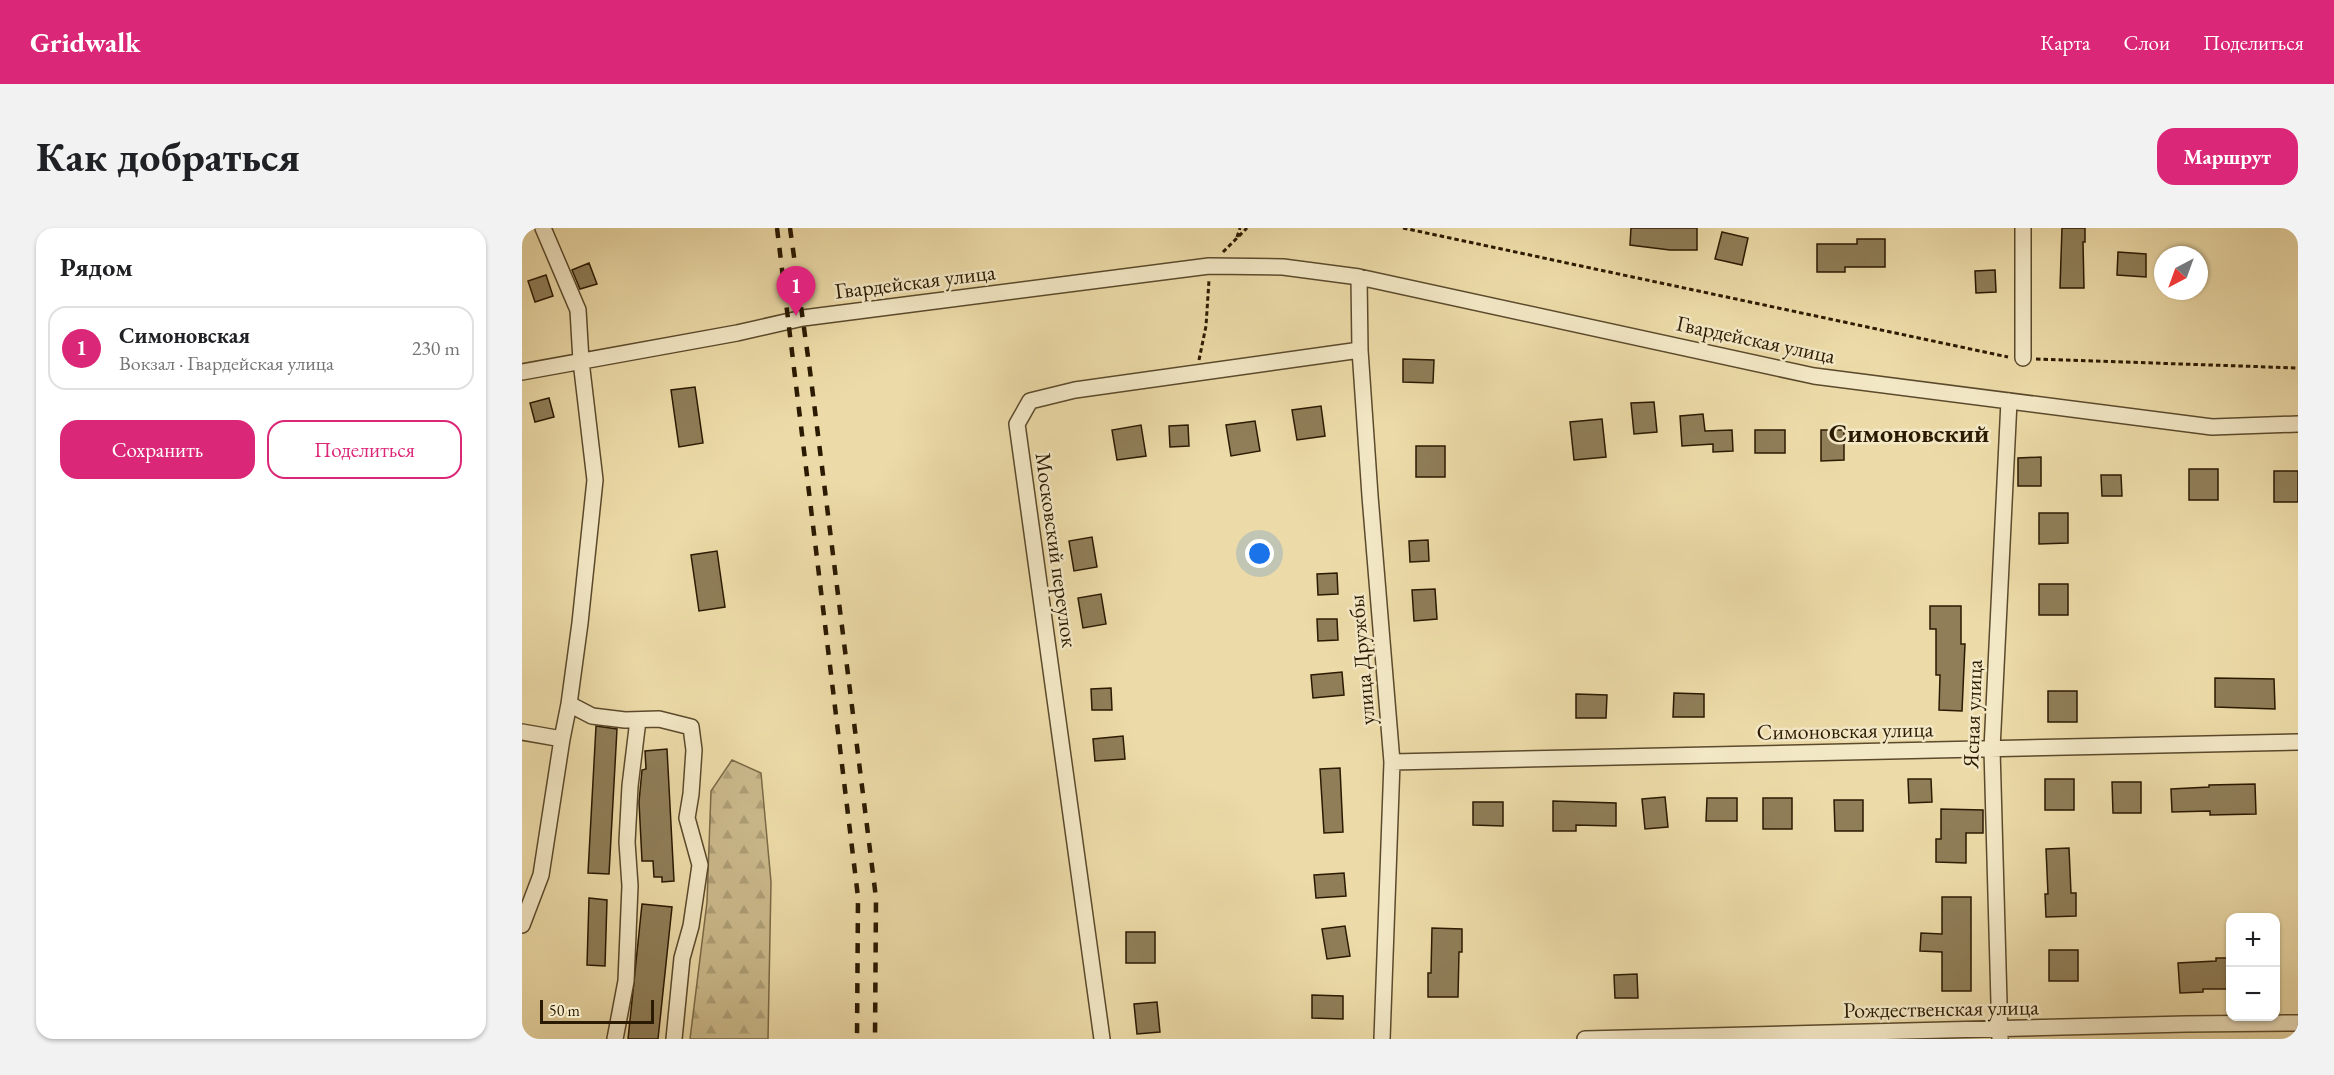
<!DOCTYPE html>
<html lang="ru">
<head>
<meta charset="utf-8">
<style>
  :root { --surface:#fff; --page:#f2f2f2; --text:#202124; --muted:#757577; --line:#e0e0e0; --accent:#db2777 }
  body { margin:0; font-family:"EB Garamond",serif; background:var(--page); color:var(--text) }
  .controls { position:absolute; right:18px; bottom:18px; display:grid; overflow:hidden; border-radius:12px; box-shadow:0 2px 4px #0004 }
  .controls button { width:54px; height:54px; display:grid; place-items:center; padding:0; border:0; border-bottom:2px solid var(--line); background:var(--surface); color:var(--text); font:30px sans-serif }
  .compass { position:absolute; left:1632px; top:18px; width:54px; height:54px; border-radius:50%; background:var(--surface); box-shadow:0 2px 4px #0004; rotate:221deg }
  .scale { position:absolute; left:18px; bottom:15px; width:114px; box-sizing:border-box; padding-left:6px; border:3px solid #2b1a02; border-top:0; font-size:16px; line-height:21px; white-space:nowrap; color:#2b1a02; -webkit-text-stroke:4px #f3e8c6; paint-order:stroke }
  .you { position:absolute; left:738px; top:326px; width:21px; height:21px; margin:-15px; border:4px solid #fff; border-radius:50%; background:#1a73e8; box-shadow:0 0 0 9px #1a73e833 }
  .badge { display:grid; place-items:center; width:39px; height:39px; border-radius:50%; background:var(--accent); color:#fff; font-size:20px; font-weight:700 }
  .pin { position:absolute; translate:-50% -50px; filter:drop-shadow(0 2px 3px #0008) }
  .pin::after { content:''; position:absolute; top:32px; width:21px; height:18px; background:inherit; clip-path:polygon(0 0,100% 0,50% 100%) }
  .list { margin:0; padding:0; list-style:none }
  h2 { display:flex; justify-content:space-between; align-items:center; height:78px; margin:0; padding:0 24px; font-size:26px }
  h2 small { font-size:20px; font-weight:400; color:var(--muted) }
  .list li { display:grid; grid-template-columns:39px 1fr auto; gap:18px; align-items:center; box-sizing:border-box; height:84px; margin:0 12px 12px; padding:0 12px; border:2px solid var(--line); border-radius:18px }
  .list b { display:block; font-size:22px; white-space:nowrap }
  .list p { margin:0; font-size:20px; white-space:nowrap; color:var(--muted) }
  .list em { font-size:20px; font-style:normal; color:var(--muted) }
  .actions { display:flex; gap:12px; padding:18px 24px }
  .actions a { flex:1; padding:14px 0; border:2px solid var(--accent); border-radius:18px; text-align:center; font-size:21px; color:var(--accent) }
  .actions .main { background:var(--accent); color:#fff }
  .map { position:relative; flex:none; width:1776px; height:811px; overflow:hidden; border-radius:18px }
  header { display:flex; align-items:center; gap:36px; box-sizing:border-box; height:84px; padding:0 30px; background:var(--accent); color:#fff }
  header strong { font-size:28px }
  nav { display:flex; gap:33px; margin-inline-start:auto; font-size:21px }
  .intro { display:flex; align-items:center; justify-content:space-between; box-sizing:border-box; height:144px; padding:0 36px }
  h1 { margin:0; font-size:42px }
  .button { padding:15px 27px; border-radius:18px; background:var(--accent); color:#fff; font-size:21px; font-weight:700 }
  main { display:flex; gap:36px; padding:0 36px }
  aside { flex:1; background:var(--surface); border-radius:18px; box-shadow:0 2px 4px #0004 }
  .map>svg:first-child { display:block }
</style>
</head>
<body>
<header>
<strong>Gridwalk</strong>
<nav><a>Карта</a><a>Слои</a><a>Поделиться</a></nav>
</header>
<div class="intro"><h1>Как добраться</h1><a class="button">Маршрут</a></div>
<main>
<aside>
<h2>Рядом<small></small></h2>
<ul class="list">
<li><span class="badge">1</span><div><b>Симоновская</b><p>Вокзал · Гвардейская улица</p></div><em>230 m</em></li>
</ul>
<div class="actions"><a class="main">Сохранить</a><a>Поделиться</a></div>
</aside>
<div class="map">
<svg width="1776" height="811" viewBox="0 0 1776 811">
  <defs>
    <pattern id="forest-firs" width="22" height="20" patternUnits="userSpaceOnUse" patternTransform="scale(1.5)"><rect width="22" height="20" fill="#cbba8c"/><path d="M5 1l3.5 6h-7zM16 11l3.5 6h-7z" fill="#ae9f77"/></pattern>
  </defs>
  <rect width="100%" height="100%" fill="#ecdba8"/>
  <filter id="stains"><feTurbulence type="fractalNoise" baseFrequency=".00333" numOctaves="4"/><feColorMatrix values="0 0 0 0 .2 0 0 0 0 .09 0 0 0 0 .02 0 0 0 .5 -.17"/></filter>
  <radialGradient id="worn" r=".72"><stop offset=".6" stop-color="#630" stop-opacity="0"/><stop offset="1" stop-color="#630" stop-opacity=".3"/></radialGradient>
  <path fill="url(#forest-firs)" stroke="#7b6a47" stroke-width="1.5" d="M210,532L239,545L249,654L246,811H168L185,674L189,563Z"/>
  <path fill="#8f7e58" stroke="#2b1a02" stroke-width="1.5" d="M1109,0H1175V22H1148L1108,17Z
    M1540,0H1563V14H1561L1562,60H1538Z
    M1200,4L1226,10L1220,37L1193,31Z
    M1335,11H1363V39H1323V44H1295V16H1335Z
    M1596,24L1624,26V49L1595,47Z
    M67,35L75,56L58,61L50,42Z
    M1473,42L1474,64L1454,65L1453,43Z
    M24,47L31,68L13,74L6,53Z
    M881,131L912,132L911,155L881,154Z
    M173,159L181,215L157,219L149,162Z
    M27,170L32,189L13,194L8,175Z
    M1132,174L1135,204L1112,206L1109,175Z
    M799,178L803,208L775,212L770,182Z
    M1181,186L1183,203L1210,202L1211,223L1191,224V216L1160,218L1158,188Z
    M1080,191L1084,229L1052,232L1048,194Z
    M733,193L738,223L709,228L704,197Z
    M619,197L624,228L595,232L590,202Z
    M666,197L667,218L648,219L647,198Z
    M1233,202H1263V225H1233Z
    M1299,202H1322V232L1299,233Z
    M894,218H923V249H894Z
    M1519,229V258H1496V230Z
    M1667,241H1696V272H1667Z
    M1752,243H1776V274H1752Z
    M1579,247H1599L1600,268H1580Z
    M1517,285H1546V315L1517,316Z
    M570,309L575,339L552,343L547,313Z
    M906,312L907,333L888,334L887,313Z
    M195,323L203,379L177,383L169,327Z
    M815,345L816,366L796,367L795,346Z
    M1517,356H1546V387H1517Z
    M913,361L915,391L892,393L890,362Z
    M579,366L584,396L561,400L556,370Z
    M1408,378H1439V416H1443L1440,483L1417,482L1418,447H1414V401H1408Z
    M795,391H815L816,412L796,413Z
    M820,444L822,467L791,470L789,447Z
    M1693,450L1752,451L1753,481L1693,479Z
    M589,460L590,482H570L569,461Z
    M1526,463H1555V494H1526Z
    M1152,465L1182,466V489H1151Z
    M1054,466L1085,467L1084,490H1054Z
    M74,498L95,501L87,646L66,645Z
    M601,508L603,531L573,533L571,511Z
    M145,521L152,653L140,654V649H132L131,633H120L117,574L120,542L124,541L123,523Z
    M818,540L821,604L802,605L798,541Z
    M1386,551H1409L1410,574L1387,575Z
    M1523,551H1552V582H1523Z
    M1590,554H1619V585H1591Z
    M1733,556L1734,586L1688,587V583L1650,584L1649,561L1687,559V557Z
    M1143,569L1146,599L1123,601L1120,571Z
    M1185,570H1215V593H1184Z
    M1241,570H1270V601H1241Z
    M1312,572H1341V603H1313Z
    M1031,573L1094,575V598L1054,597V603H1031Z
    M951,574H981V598L951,597Z
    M1419,581L1461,582V605H1444V635L1414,634V611H1419Z
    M1547,620L1549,665H1554V688L1524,689L1523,666H1526L1524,621Z
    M822,645L824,668L794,670L792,647Z
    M1420,669H1449V763H1420V724L1398,723L1399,705L1420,706Z
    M67,670L85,672L83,738L65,737Z
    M120,676L150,679L136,811H106Z
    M823,698L828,728L805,731L800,701Z
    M910,700L940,701V724H937L936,769H906V745H909Z
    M604,704H633V735H604Z
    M1527,722H1556V753H1527Z
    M1694,730H1708V761H1681V764L1658,765L1656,735L1694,733Z
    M1115,746L1116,770H1093L1092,747Z
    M790,767L821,768V791L790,790Z
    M635,774L638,804L615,806L612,776Z"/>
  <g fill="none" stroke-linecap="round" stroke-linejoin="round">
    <defs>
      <path id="minor" d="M837,49L838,122L848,268L870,534L860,811
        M1501,130V0
        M0,144L215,105L281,90L687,38L761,39L837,49L1292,148L1690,199L1776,196
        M47,476L70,488L103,492L137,491L169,499L172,522L169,566L165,590L178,637L169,698L160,730L152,811
        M0,504L40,511
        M870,534L1776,514
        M0,697L19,647L40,511L47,476L58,395L73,252L59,133L56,82L21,0
        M93,811L104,753L108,658L105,614L108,558L116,492
        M580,811L495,196L508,173L553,162L838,122
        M1063,811L1664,796L1776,795
        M1478,811L1470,521L1487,173"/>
    </defs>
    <use href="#minor" stroke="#5b4a2c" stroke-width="18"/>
    <path stroke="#2b1a02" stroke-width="3" stroke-dasharray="4.5 3" stroke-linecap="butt" d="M881,0L1486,129
      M715,9L718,0
      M701,24L725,0
      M1514,131L1776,140
      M677,132L684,98L687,52"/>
    <use href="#minor" stroke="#f3e8c6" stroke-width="15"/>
    <path stroke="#2b1a02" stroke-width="4.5" stroke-dasharray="10 10" stroke-linecap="butt" d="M255,0L336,669L335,811
      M268,0L288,143L354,670L353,811"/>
  </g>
  <g text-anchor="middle" stroke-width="5" stroke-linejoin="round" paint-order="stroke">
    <g font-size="22" fill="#2b1a02" stroke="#f3e8c6">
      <text transform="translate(393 53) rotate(-7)" y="8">Гвардейская улица</text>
      <text transform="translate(1234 111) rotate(12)" y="8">Гвардейская улица</text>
      <text transform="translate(535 322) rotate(82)" y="8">Московский переулок</text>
      <text transform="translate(839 432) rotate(-95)" y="8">улица Дружбы</text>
      <text transform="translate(1450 486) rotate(-88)" y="8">Ясная улица</text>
      <text transform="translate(1323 502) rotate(-1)" y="8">Симоновская улица</text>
      <text transform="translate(1419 780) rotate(-1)" y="8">Рождественская улица</text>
    </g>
    <g font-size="26" font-weight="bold" fill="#2b1a02" stroke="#f3e8c6">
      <text x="1387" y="214">Симоновский</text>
    </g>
  </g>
  <rect width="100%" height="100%" filter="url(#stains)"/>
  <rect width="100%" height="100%" fill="url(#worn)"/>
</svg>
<div class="controls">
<button>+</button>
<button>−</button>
</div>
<svg class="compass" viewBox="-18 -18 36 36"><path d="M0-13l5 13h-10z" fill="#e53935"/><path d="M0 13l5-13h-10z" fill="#757577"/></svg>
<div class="scale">50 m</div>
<div class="you"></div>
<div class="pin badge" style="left:274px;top:88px">1</div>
</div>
</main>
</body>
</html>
